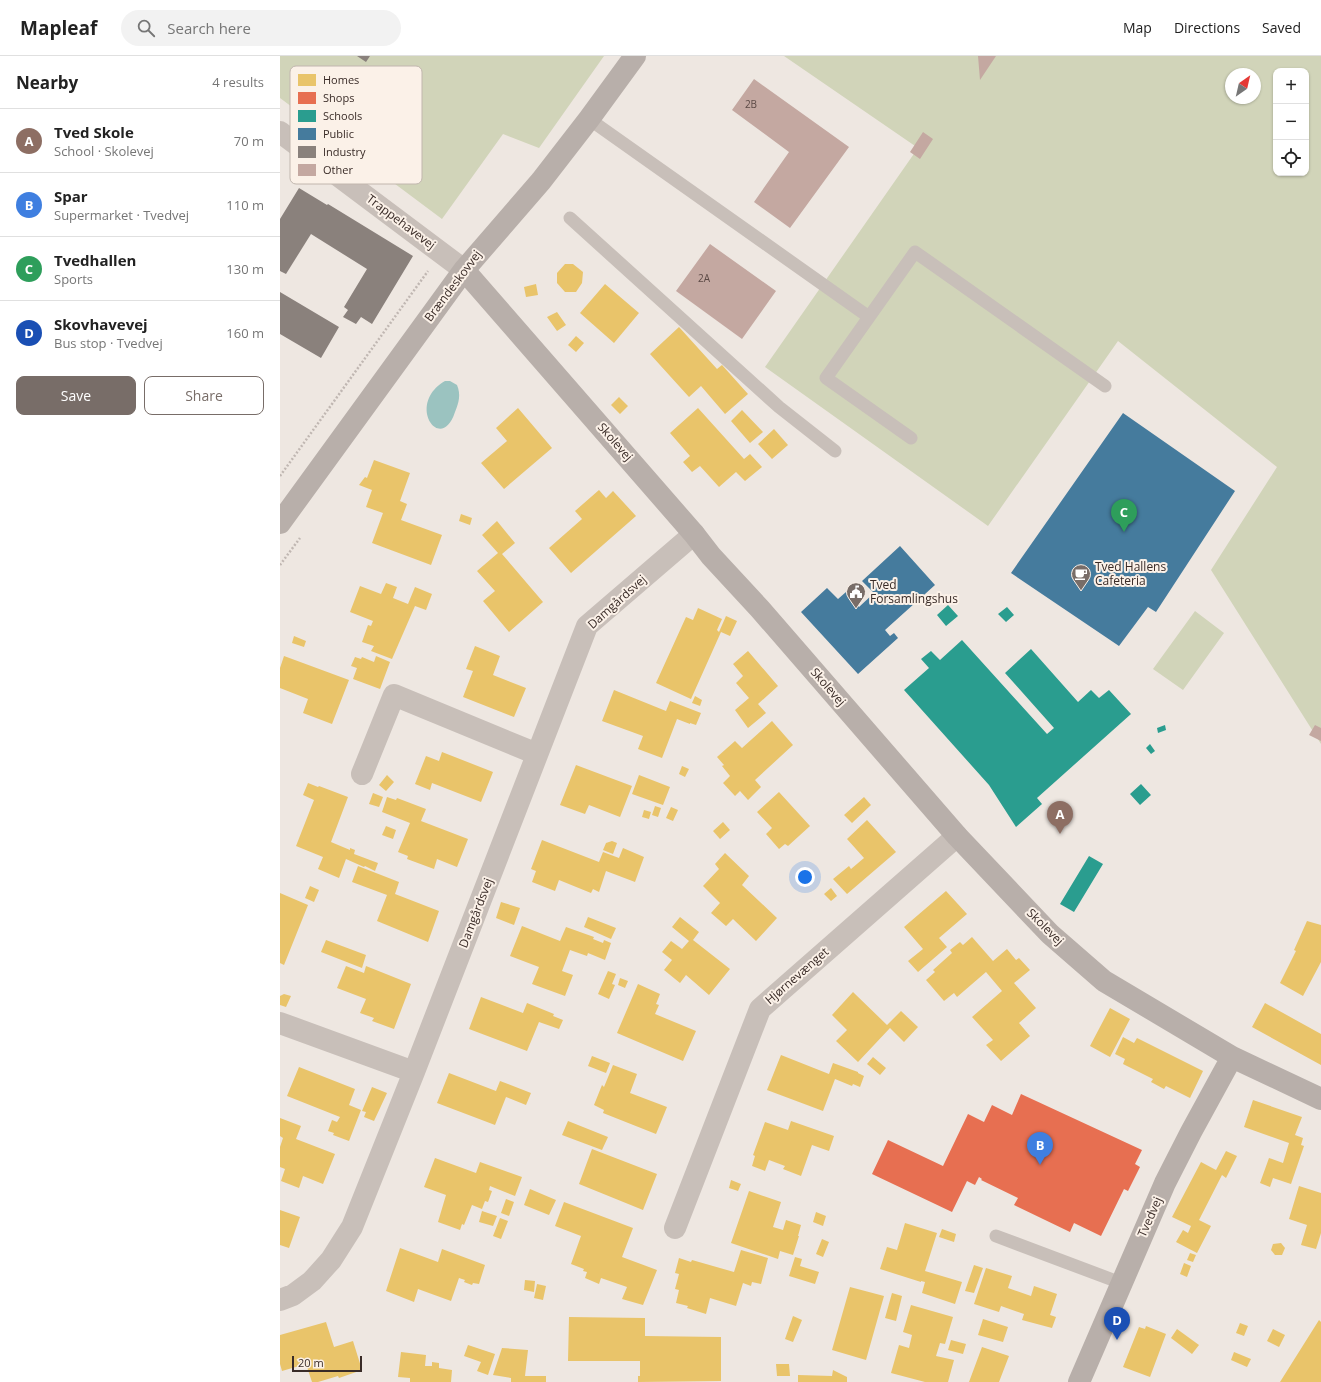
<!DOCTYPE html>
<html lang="en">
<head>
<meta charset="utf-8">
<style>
  :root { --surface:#fff; --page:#f2f2f2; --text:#222; --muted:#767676; --line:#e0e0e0; --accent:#786d68 }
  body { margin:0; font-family:"Open Sans",sans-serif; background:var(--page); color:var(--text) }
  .controls { position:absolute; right:12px; top:12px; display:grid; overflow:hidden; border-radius:8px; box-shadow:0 1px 3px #0004 }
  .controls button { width:36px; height:36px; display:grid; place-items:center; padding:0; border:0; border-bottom:1px solid var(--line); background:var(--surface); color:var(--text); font:20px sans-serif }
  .compass { position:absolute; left:945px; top:12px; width:36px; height:36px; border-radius:50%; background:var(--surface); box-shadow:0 1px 3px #0004; rotate:34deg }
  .scale { position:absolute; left:12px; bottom:10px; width:70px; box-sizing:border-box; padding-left:4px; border:2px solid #392b27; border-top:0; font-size:11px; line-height:14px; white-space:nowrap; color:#392b27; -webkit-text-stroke:3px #fbf1e8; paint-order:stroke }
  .you { position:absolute; left:525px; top:821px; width:14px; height:14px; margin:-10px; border:3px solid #fff; border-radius:50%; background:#1a73e8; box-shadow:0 0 0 6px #1a73e833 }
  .badge { display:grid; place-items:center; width:26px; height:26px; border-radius:50%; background:var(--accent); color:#fff; font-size:13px; font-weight:700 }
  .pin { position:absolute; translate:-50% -33px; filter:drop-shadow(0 1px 2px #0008) }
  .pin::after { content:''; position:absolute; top:21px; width:14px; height:12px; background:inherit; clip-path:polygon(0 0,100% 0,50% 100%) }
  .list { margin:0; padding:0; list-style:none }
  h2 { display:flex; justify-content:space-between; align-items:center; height:52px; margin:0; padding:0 16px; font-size:17px }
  h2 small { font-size:13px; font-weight:400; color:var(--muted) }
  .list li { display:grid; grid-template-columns:26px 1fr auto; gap:12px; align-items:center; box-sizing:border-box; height:64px; padding:0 16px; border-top:1px solid var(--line) }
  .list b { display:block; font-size:15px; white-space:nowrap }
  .list p { margin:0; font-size:13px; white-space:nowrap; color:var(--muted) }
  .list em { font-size:13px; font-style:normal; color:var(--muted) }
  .actions { display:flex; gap:8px; padding:12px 16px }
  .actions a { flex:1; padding:9px 0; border:1px solid var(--accent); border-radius:8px; text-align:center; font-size:14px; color:var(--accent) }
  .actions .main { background:var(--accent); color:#fff }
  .icon { flex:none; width:22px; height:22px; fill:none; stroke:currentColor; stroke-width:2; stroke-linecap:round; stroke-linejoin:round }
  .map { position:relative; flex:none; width:1041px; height:1326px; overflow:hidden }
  header { display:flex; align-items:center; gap:24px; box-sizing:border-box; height:56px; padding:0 20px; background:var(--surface); border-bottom:1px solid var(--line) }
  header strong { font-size:19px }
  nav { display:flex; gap:22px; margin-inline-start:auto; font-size:14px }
  .search { width:280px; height:36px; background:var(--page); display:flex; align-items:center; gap:10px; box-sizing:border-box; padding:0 14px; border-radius:22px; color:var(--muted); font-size:15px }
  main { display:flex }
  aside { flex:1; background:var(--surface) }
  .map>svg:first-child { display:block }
</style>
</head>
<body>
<header>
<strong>Mapleaf</strong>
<div class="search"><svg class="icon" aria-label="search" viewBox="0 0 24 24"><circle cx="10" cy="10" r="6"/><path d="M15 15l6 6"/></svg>Search here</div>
<nav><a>Map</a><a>Directions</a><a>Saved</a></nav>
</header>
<main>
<aside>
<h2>Nearby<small>4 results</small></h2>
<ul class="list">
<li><span class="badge" style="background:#8d6e63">A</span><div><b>Tved Skole</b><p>School · Skolevej</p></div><em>70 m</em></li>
<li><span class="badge" style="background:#3f7fe0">B</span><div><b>Spar</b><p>Supermarket · Tvedvej</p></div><em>110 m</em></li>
<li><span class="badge" style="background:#2e9e5b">C</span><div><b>Tvedhallen</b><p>Sports</p></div><em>130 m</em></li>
<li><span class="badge" style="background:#1a4fb4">D</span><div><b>Skovhavevej</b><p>Bus stop · Tvedvej</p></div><em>160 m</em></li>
</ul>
<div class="actions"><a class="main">Save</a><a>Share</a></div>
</aside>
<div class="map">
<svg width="1041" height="1326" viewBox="0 0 1041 1326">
  <rect width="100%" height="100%" fill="#eee7e1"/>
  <path fill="#d1d4b9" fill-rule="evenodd" d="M0,0H324L259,92L223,78L162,163L0,42Z
    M504,0H1041V688L931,514L997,411L838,285L708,470L485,311L638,92ZM996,15H1026V117H996ZM951,18H975V42H951Z
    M915,555L944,577L903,634L873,613Z"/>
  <path fill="#9bc3c0" d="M165,325H170L177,329C181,339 179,346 175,356C161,399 125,348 165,325Z"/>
  <path fill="#e9c46a" d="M285,208H293L303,216L302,227L296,236H285L277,227V217Z
    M256,228L258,239L246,241L244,231Z
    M325,228L359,257L334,287L300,257Z
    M277,256L286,269L277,275L267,261Z
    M399,271L437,313L442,309L468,338L445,358L421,330L409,341L370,298Z
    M296,280L304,287L296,296L288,289Z
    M339,341L348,350L340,358L331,349Z
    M238,352L272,392L224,433L201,407L227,385L216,372Z
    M418,352L464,403L470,398L482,411L465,425L456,416L439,431L420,410L412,416L403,406L410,400L390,377Z
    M462,354L483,376L470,387L451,365Z
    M494,373L508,389L492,403L478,388Z
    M94,404L130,417L120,445L127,448L121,464L162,479L151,509L92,487L103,457L86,451L92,434L79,429L85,421L87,422Z
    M319,434L326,442L333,435L356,460L291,517L269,492L302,463L295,455Z
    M181,458L192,462L190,469L179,465Z
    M217,465L235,487L222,498L263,546L229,576L203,545L215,535L197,515L218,497L202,479Z
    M106,527L117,531L113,542L128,548L135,531L152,538L146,554L135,550L112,603L91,595L94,590L82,586L88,569L91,570L93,565L70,556L80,530L101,538Z
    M418,552L442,563L437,574L439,576L446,560L457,565L450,580L441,576L411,643L376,627L406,561L413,564Z
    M14,580L26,585L24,591L12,587Z
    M195,590L220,600L213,619L246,632L234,661L183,641L193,615L186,613Z
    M468,595L498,630L478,648L486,657L468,672L455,654L469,642L456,627L463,620L453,608Z
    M4,600L69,624L52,668L23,657L28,643L0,632V612Z
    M96,600L110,606L100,633L73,623L77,612L71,610L75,601L81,603L82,601L94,606Z
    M334,634L386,655L390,645L421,657L416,669L410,667V668L397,663L382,702L358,693L363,680L322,665Z
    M415,640L422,644L420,650L412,647Z
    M492,665L513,689L475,724L481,731L468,744L460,735L455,740L443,727L450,720L442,710L444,709L437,701L455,685L462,692Z
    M162,696L213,716L201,746L152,727L150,734L135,728L146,700L159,705Z
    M296,709L352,730L340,761L309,749L305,758L280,749Z
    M402,710L409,713L405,721L399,718Z
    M107,719L114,726L106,735L99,729Z
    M359,719L390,731L383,749L352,738Z
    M28,727L38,731L39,730L68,741L51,786L70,794V792L75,794L74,798L98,807L95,815L85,810L84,811L66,803L59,822L38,813L43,801L16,790L34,744L23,739Z
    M499,736L530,770L508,790L505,788L499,793L486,778L492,772L477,756Z
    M93,737L103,741L99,751L89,748Z
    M107,741L116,744L117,742L146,753L141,765L188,783L177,811L157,803L154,813L127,803L128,800L118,796L130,767L102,756Z
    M584,741L591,749L572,767L564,759Z
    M375,750L381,752L378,761L372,759Z
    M391,751L398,754L393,765L386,762Z
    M364,754L371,756L369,763L362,761Z
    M587,764L616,796L567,838L553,823L569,810L571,813L584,802L567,783Z
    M443,766L450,774L440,783L433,775Z
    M106,770L116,774L113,783L102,779Z
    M262,784L319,806L323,796L339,802L343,792L364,801L355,826L326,815L319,836L313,833L311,837L279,824L275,835L252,826L256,815L251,813Z
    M332,785L337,787L333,798L323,794L326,787Z
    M445,797L469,820L462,829L497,862L476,885L453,863L446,870L431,857L440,847L423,830L439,813L435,808Z
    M78,810L119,826L115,838L159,855L148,886L97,865L107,839L72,826Z
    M30,830L39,834L34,846L25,842Z
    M551,832L557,840L551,845L544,838Z
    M666,835L687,858L659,882L667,891L638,916L628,905L643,893L624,871Z
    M0,837L28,849L4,909L0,907Z
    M221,846L240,852L234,869L216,862Z
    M308,861L336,872L331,883L304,871Z
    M400,861L419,876L413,884L450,913L429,939L406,919L400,927L384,914L392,904L382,896L391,885L402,893L409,885L392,871Z
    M1027,865L1041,869V906L1023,940L1000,927L1016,895L1014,894Z
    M242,870L280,885L286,871L314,881L313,883L323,887L324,884L331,887L325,904L308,897L307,900L290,894L282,915L293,919L285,940L252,928L259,911L230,900Z
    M692,881L713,905L727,893L736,904L739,902L750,914L734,927L756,952L739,967L750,980L721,1005L706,989L713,984L692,961L722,935L706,916L677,941L674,937L664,945L646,924L655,916L653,914L672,897L670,894L680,886L683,889Z
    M46,884L86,899L82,912L41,896Z
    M66,910L84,917L86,910L131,928L114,973L92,965L94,962L80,957L86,943L57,932Z
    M328,915L336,918L332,928L335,929L329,943L318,938Z
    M340,922L348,925L345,932L338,929Z
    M358,928L380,938L376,948L379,949L375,958L416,975L403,1005L337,977Z
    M573,936L607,969L621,955L638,971L624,986L610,972L578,1006L556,985L567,974L552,959Z
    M4,938L11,940L6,951L0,949V940Z
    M201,941L243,957L247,947L274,958L273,960L283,964L279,973L259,966L247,995L189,973Z
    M985,947L1041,978V1009L972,971Z
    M830,952L850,963L830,1001L810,990Z
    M843,981L854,987L857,982L923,1015L910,1042L886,1030L884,1033L871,1026L873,1023L843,1008L845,1003L835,998Z
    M501,999L549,1018L553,1007L578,1016V1017L584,1020L580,1031L573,1028L572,1030L555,1023L543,1055L487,1034Z
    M312,1000L330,1007L326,1017L308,1010Z
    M593,1001L606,1012L600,1019L587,1008Z
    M333,1009L357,1018L350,1037L387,1051L376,1078L323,1057L324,1054L314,1049L322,1029L324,1031Z
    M19,1011L75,1033L69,1049L81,1054L69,1085L53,1079L54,1077L48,1075L52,1064L57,1066L60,1061L7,1040Z
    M169,1017L216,1035L220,1025L251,1037L246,1049L226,1041L215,1069L157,1047Z
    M92,1031L107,1037L94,1065L84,1061L86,1056L82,1055Z
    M973,1044L1022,1061L1015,1079L1023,1082L1021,1089L1024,1090L1011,1128L993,1122L990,1131L980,1127L989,1102L1003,1107L1009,1087L964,1071Z
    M0,1062L21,1070L16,1083L55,1098L43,1128L23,1120L19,1132L1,1125L5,1113L0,1111V1091L3,1082L0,1080Z
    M288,1065L328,1081L322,1094L282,1079Z
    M511,1065L554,1080L549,1095L532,1089L521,1120L503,1113L505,1110L489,1104L485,1115L472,1110L475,1100L473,1099L485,1066L508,1074Z
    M312,1093L377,1118L363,1154L299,1128Z
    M946,1095L957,1100L946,1122L942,1119L919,1164L931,1170L917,1197L896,1186L903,1174L908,1177L911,1170L892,1161L921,1106L936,1114Z
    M155,1102L196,1117L200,1106L242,1121L235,1140L210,1130L209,1134L212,1135L208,1146L205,1145L202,1153L192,1149L184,1169L182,1168L180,1174L158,1166L166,1139L144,1131Z
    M451,1124L461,1128L458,1135L449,1132Z
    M1019,1130L1041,1137V1177L1036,1193L1021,1189L1027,1169L1009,1163Z
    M250,1133L276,1144L269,1159L244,1149Z
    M469,1135L501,1146L493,1171L503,1174L506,1164L521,1169L518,1180H519L513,1199L500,1195L498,1203L451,1187Z
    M226,1143L234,1146L229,1160L221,1157Z
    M284,1146L353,1172L342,1201L377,1214L363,1249L342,1243L347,1231L321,1222L319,1228L305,1222L307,1216L303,1215L304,1213L291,1208L301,1180L275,1170Z
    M0,1154L20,1161L9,1192L0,1189Z
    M202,1155L217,1160L213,1170L199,1166Z
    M536,1156L546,1160L543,1170L533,1166Z
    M220,1162L228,1165L221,1183L213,1180Z
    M625,1167L657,1177L645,1215L682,1226L675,1248L642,1237L645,1226L641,1225V1226L600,1213L607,1191L617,1194Z
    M662,1173L676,1178L674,1186L659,1181Z
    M542,1183L549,1186L543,1201L536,1198Z
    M1001,1187L1005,1192L1002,1199H995L991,1194L993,1188Z
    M120,1192L158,1206L162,1193L205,1209L199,1228L193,1227L192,1229L184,1226L185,1224L179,1222L171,1245L138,1233L134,1246L106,1235Z
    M461,1194L488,1202L481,1228L472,1226L471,1230L463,1227L456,1250L430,1242L426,1258L407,1252L408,1250L396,1247L399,1234L395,1233L399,1218L395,1217L399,1202L411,1206L412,1204L454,1216Z
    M910,1197L916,1199L913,1206L907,1204Z
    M515,1201L522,1203L520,1210L539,1216L535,1228L509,1220Z
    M904,1207L911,1210L907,1221L900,1218Z
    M694,1209L703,1212L694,1237L685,1235Z
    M706,1212L732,1220L728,1232L751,1240L754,1230L777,1238L770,1259L776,1261L772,1272L742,1264L744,1258L721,1250L719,1256L694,1248Z
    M245,1224L255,1225L254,1236L244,1234Z
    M257,1228L266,1230L263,1244L254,1242Z
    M570,1231L604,1240L586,1304L552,1294Z
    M612,1237L622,1240L616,1265L605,1262Z
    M631,1249L673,1261L665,1288L660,1287L656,1300L674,1304L668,1326H645L611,1317L619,1289L629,1292L632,1279L623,1276Z
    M513,1260L522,1264L513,1286L505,1283Z
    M289,1261L365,1262V1280L441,1281V1325L358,1326V1320H360V1305H288Z
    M703,1263L728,1271L723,1286L698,1279Z
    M1039,1264L1041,1266V1326H1000Z
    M46,1266L54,1291L73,1285L82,1314L59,1322L58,1320L38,1326H32L26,1308L2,1315L0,1308V1279Z
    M960,1267L968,1270L964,1280L956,1277Z
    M866,1270L886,1278L870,1321L843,1311L859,1271L865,1273Z
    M897,1273L919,1289L912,1298L891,1282Z
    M993,1273L1005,1279L999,1291L987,1285Z
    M671,1284L686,1288L683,1298L668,1294Z
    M188,1289L215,1298L208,1319L197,1315L201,1306L184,1300Z
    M702,1291L729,1300L719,1326H689Z
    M222,1292L248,1294L245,1320H266V1326H231V1322L213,1319Z
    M121,1296L146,1299L145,1310H152V1306L159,1307V1312L172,1314L171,1326H130V1322L118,1321Z
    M954,1296L971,1303L967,1311L951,1304Z
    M496,1308H509L510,1320H497Z
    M553,1314L567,1321V1326H518V1319L552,1320Z"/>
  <path fill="#e76f51" d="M741,1038L862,1094L855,1108L860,1111L848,1135L844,1133L821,1180L794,1167L790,1176L734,1149L738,1142L701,1124L702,1123L699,1121L695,1129L687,1125L672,1156L592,1118L608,1084L663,1110L688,1058L704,1066L712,1049L732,1059Z"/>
  <path fill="#2a9d8f" d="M668,549L678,560L666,570L657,559Z
    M727,551L734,559L726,566L718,558Z
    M682,584L767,678L774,672L725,617L751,593L798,646L811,634L819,642L829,634L851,658L757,742L762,748L736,771L709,729L624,634L649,612L641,603L651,595L660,604Z
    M885,669L886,674L878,677L877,672Z
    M870,688L875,695L871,698L866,692Z
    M861,728L871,739L860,749L850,738Z
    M809,800L823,808L794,856L780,848Z"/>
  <path fill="#457b9d" d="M843,357L955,435L876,556L868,551L839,590L731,517Z
    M620,490L655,529L605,574L610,580L614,577L618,582L578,618L521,556L547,532L558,543L566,536L579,551L594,537L582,525Z"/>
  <path fill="#8a817c" d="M77,0H90L86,6Z
    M19,132L47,149L48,148L133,200L92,268L81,261L76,268L63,261L68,254L64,251L87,213L31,178L6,218L0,215V163Z
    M0,236L59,271L41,302L0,278Z"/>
  <path fill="#c4a8a1" d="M698,0H716L700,24Z
    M474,23L569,91L510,172L474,146L509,96L452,54Z
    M643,76L653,83L640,103L630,96Z
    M430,188L496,235L462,283L396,235Z
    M1035,669L1041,672V685L1029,679Z"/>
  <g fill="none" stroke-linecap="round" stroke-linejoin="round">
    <path stroke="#c0b7b2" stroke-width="2.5" stroke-dasharray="2 2" stroke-linecap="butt" d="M0,420L148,215
      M0,509L20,482"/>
    <path stroke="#c8bfb9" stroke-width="13" d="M309,63L589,261
      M290,162L499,351L555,395
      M631,382L546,322L635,196L825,330
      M716,1180L841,1227"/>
    <path stroke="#c8bfb9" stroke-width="22" d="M0,76L184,214
      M82,718L114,639L257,698
      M0,967L134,1016
      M395,1172L480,953L677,780
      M0,1244L13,1239L32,1225L51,1204L72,1171L134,1016L307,570L414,478"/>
    <path stroke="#b8afaa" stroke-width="22" d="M184,214L414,478L431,500L480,553L677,780L770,878L824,925L952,1001L1041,1043
      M0,467L184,214L261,125L309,63L355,0
      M799,1326L885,1127L911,1076L952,1001"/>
  </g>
  <defs>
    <symbol id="cafe-pin" viewBox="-11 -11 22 30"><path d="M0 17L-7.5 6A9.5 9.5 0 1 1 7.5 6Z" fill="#786d68" stroke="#fbf1e8"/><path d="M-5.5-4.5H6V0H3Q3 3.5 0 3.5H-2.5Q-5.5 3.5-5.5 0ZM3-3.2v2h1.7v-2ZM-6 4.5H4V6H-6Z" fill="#fff"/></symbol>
    <symbol id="civic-pin" viewBox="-11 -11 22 30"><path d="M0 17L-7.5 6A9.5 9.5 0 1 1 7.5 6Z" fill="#786d68" stroke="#fbf1e8"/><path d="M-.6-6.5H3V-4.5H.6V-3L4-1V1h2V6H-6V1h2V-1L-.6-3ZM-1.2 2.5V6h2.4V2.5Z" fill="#fff"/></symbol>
  </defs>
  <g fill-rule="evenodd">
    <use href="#cafe-pin" x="790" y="507" width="22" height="30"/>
    <use href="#civic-pin" x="565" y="525" width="22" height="30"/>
  </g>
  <g text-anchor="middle" stroke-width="4" stroke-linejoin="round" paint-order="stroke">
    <g font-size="10" fill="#5c4a46">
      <text x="471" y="52">2B</text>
      <text x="424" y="226">2A</text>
    </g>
    <g font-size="12" fill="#392b27" stroke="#fbf1e8">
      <text transform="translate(121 166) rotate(37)" y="4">Trappehavevej</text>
      <text transform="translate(173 230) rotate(-53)" y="4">Brændeskovvej</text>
      <text transform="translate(335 386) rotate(49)" y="4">Skolevej</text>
      <text transform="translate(337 546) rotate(-42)" y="4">Damgårdsvej</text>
      <text transform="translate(548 631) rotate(49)" y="4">Skolevej</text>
      <text transform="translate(196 857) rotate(-69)" y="4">Damgårdsvej</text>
      <text transform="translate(765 871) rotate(45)" y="4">Skolevej</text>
      <text transform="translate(517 920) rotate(-41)" y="4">Hjørnevænget</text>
      <text transform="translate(870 1161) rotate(-66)" y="4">Tvedvej</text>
    </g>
    <g font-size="12" fill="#392b27" stroke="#fbf1e8" text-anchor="start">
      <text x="815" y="515">Tved Hallens<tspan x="815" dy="14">Cafeteria</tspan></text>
      <text x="590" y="533">Tved<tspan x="590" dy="14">Forsamlingshus</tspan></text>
    </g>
  </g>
  <rect x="10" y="10" width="132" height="118" rx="6" fill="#fbf1e8" stroke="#c1b6ae" stroke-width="1"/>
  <rect x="18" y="18" width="18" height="12" fill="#e9c46a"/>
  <rect x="18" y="36" width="18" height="12" fill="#e76f51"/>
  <rect x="18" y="54" width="18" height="12" fill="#2a9d8f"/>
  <rect x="18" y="72" width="18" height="12" fill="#457b9d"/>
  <rect x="18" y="90" width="18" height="12" fill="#8a817c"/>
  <rect x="18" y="108" width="18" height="12" fill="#c4a8a1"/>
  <g font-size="11" fill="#392b27">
    <text x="43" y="28">Homes</text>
    <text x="43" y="46">Shops</text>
    <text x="43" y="64">Schools</text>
    <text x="43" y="82">Public</text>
    <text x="43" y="100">Industry</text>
    <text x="43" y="118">Other</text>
  </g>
</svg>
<div class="controls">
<button>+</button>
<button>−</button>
<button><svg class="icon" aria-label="locate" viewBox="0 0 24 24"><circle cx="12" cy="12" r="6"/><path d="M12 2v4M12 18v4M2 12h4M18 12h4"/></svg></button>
</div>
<svg class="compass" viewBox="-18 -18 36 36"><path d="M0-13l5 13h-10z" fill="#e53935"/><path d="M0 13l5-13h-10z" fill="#767676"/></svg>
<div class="scale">20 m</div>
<div class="you"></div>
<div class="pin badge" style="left:780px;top:778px;background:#8d6e63">A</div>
<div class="pin badge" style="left:760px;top:1109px;background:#3f7fe0">B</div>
<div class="pin badge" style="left:844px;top:476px;background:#2e9e5b">C</div>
<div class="pin badge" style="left:837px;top:1284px;background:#1a4fb4">D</div>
</div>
</main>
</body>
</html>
